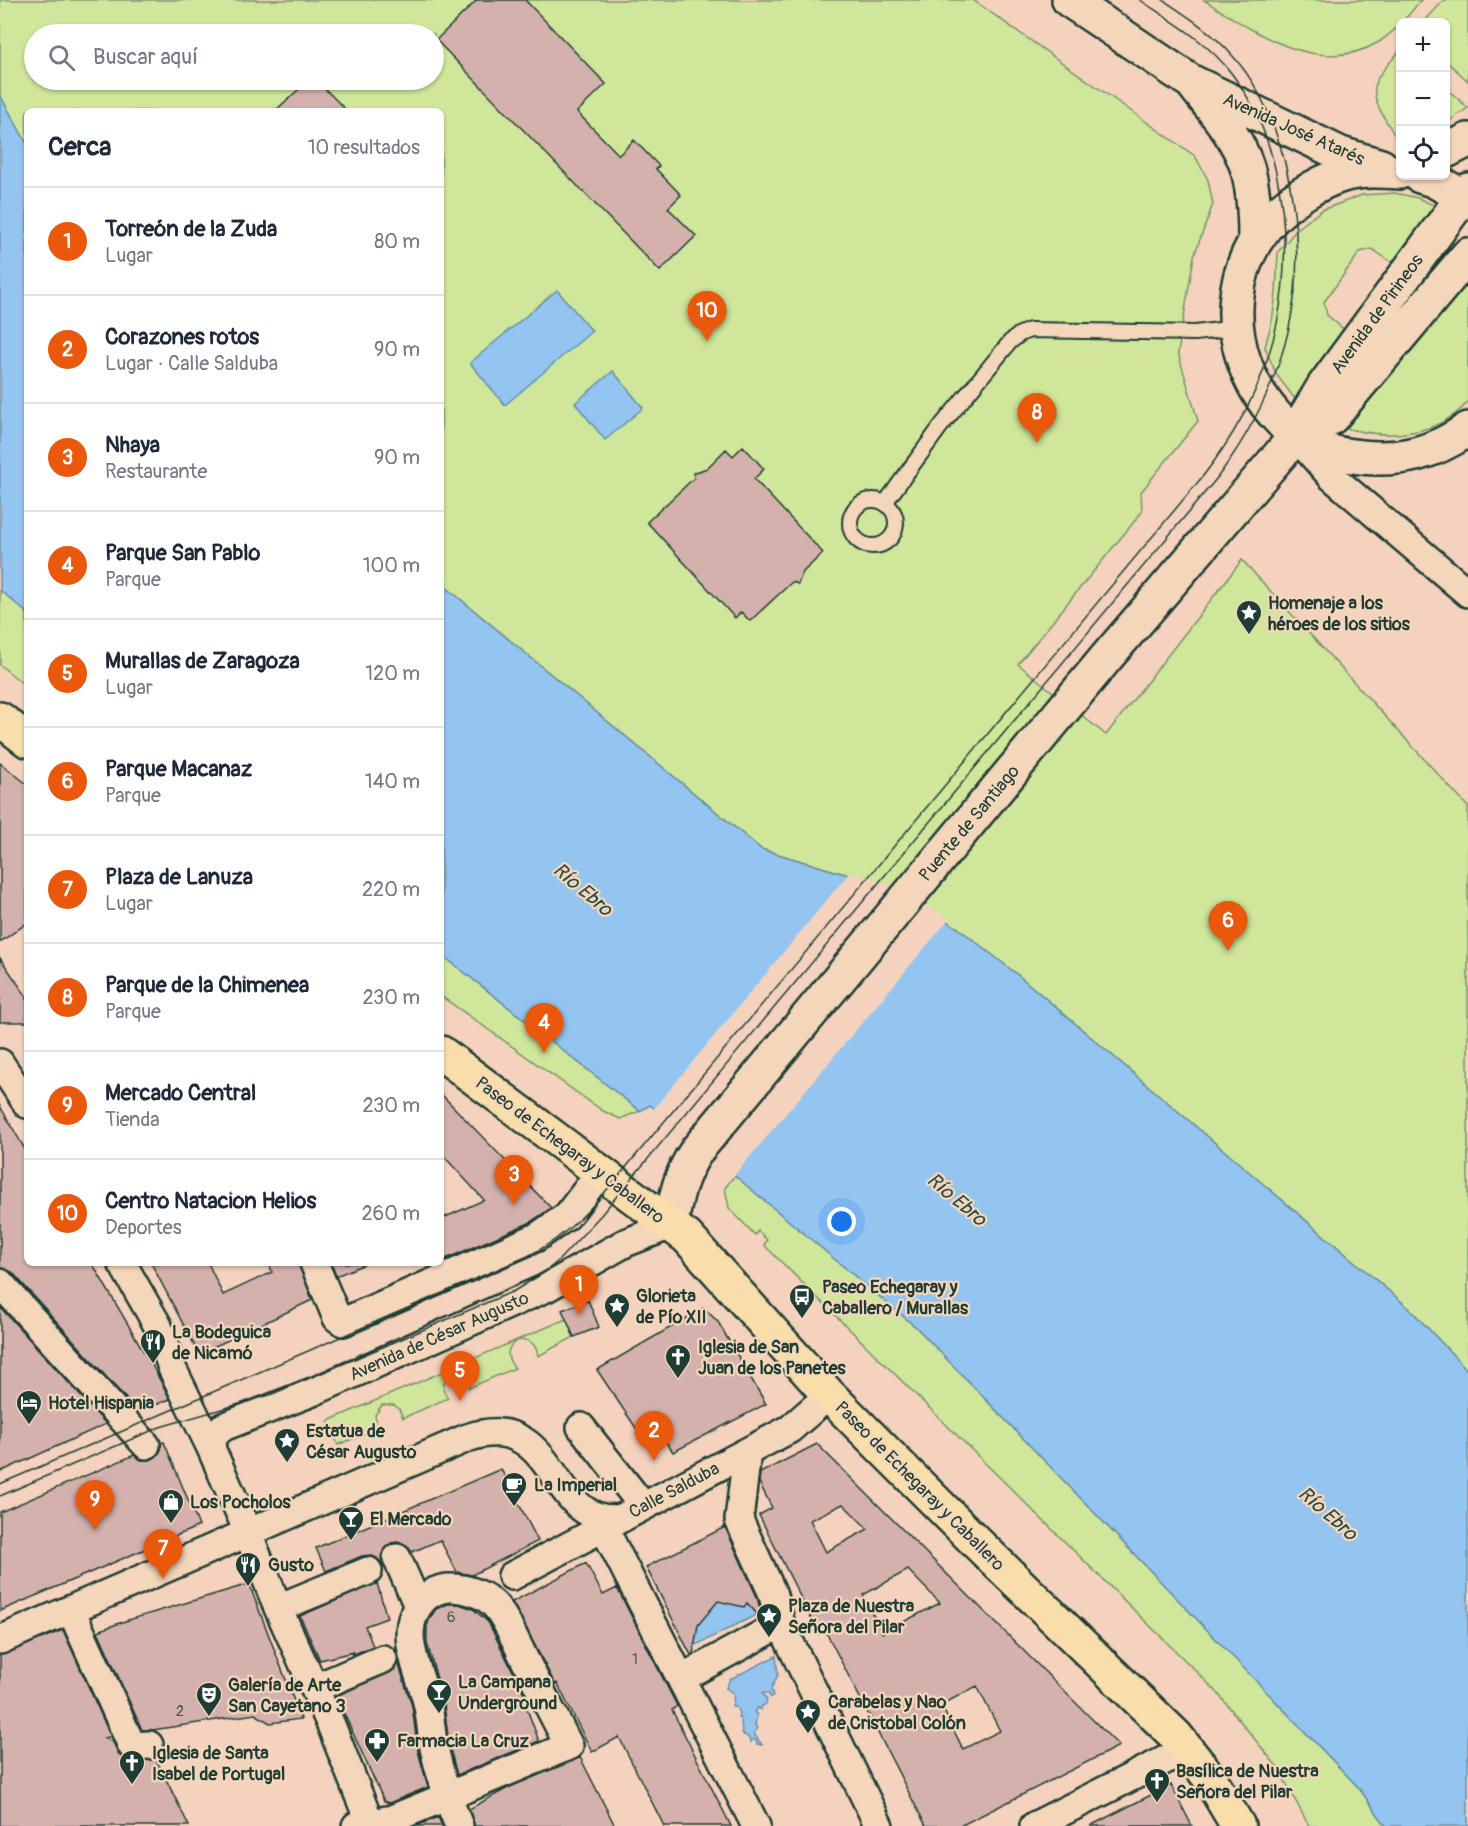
<!DOCTYPE html>
<html lang="es">
<head>
<meta charset="utf-8">
<style>
  :root { --surface:#fff; --page:#f6f6f7; --text:#1f2937; --muted:#747a83; --line:#e0e1e3; --accent:#ea580c }
  body { margin:0; font-family:Pangolin,sans-serif; background:var(--page); color:var(--text) }
  .controls { position:absolute; right:18px; top:18px; display:grid; overflow:hidden; border-radius:9px; box-shadow:0 2px 4px #0004 }
  .controls button { width:54px; height:54px; display:grid; place-items:center; padding:0; border:0; border-bottom:2px solid var(--line); background:var(--surface); color:var(--text); font:30px sans-serif }
  .you { position:absolute; left:842px; top:1222px; width:21px; height:21px; margin:-15px; border:4px solid #fff; border-radius:50%; background:#1a73e8; box-shadow:0 0 0 9px #1a73e833 }
  .badge { display:grid; place-items:center; width:39px; height:39px; border-radius:50%; background:var(--accent); color:#fff; font-size:20px; font-weight:700 }
  .pin { position:absolute; translate:-50% -50px; filter:drop-shadow(0 2px 3px #0008) }
  .pin::after { content:''; position:absolute; top:32px; width:21px; height:18px; background:inherit; clip-path:polygon(0 0,100% 0,50% 100%) }
  .list { margin:0; padding:0; list-style:none }
  h2 { display:flex; justify-content:space-between; align-items:center; height:78px; margin:0; padding:0 24px; font-size:26px }
  h2 small { font-size:20px; font-weight:400; color:var(--muted) }
  .list li { display:grid; grid-template-columns:39px 1fr auto; gap:18px; align-items:center; box-sizing:border-box; height:108px; padding:0 24px; border-top:2px solid var(--line) }
  .list b { display:block; font-size:22px; white-space:nowrap }
  .list p { margin:0; font-size:20px; white-space:nowrap; color:var(--muted) }
  .list em { font-size:20px; font-style:normal; color:var(--muted) }
  .icon { flex:none; width:33px; height:33px; fill:none; stroke:currentColor; stroke-width:2; stroke-linecap:round; stroke-linejoin:round }
  .map { position:relative; flex:none; width:1468px; height:1826px; overflow:hidden }
  .search { position:absolute; background:var(--surface); box-shadow:0 2px 4px #0004; left:24px; top:24px; width:420px; height:66px; display:flex; align-items:center; gap:15px; box-sizing:border-box; padding:0 21px; border-radius:33px; color:var(--muted); font-size:22px }
  .panel { position:absolute; background:var(--surface); box-shadow:0 2px 4px #0004; left:24px; top:108px; width:420px; height:1158px; border-radius:9px }
  .map>svg:first-child { display:block }
</style>
</head>
<body>
<div class="map">
<svg width="1468" height="1826" viewBox="0 0 1468 1826">
  <rect width="100%" height="100%" fill="#f5d2bd"/>
  <filter id="ink" filterUnits="userSpaceOnUse"><feTurbulence type="fractalNoise" baseFrequency=".0167" numOctaves="2"/><feDisplacementMap in="SourceGraphic" scale="12" xChannelSelector="R" yChannelSelector="G"/><feConvolveMatrix kernelMatrix="1 2 1 2 8 2 1 2 1" color-interpolation-filters="sRGB"/></filter>
  <g filter="url(#ink)">
    <path fill="#cfe69b" stroke="#779268" stroke-width="1.5" fill-rule="evenodd" d="M0,0H973L1195,156L1208,180L1213,204L1194,256L1178,353L1198,421L1141,492L1142,512L1018,664L1106,735L1242,560L1468,807V1371L1410,1309L1018,975L958,928L895,889L761,849L441,583V111H27V144L0,95ZM34,34H434V80H34Z
      M1204,0H1421C1408,16 1396,31 1379,42C1318,78 1254,32 1204,0Z
      M1444,0H1468V81L1446,61V22H1424Z
      M1400,50V136H1395C1387,121 1368,98 1377,80C1382,69 1393,60 1400,50Z
      M1446,88L1468,108L1446,123Z
      M1395,193L1418,198L1440,208L1397,266L1372,249L1360,252L1324,302L1327,315L1347,332L1295,399L1276,374L1265,347L1272,321L1276,293L1278,252L1297,229L1322,210L1362,195Z
      M1468,277V402C1436,438 1382,440 1339,426Z
      M0,590L27,613V687L0,665Z
      M441,954L640,1111L620,1119L603,1111L441,996Z
      M735,1175L917,1328L1359,1788L1386,1826H1309L1278,1768L1216,1691L764,1245L767,1240L758,1231L755,1235L729,1208L725,1188Z
      M566,1319L574,1337L538,1356C534,1325 492,1344 515,1368L469,1388L468,1381L463,1376L452,1374C442,1379 441,1390 448,1398L403,1418L399,1409L394,1405H382L375,1415L378,1428L338,1445L328,1421Z"/>
    <path fill="#94c5f0" stroke="#658fa5" stroke-width="1.5" d="M0,95L27,144V613L0,590Z
      M557,290L592,331L505,405L470,363Z
      M613,371L643,408L605,440L575,403Z
      M441,583L761,849L895,889L958,928L1018,975L1410,1309L1468,1371V1826H1386L1359,1788L917,1328L650,1105L640,1111L441,954Z
      M726,1527L768,1609L688,1649L646,1567Z
      M776,1656L778,1675L771,1689L773,1696L770,1697L768,1693H762L767,1700L766,1704L762,1706L761,1710L757,1708L754,1712L757,1715L755,1725L757,1728L754,1734L762,1745L757,1744L756,1741L753,1739L751,1742L748,1737L742,1734L741,1719L738,1718L739,1713L736,1707H732L734,1694L726,1688L730,1679Z"/>
    <path fill="#f5d2bd" d="M850,872L896,886L949,919L733,1177L652,1111Z"/>
    <path fill="#d5b1ad" stroke="#1f3d34" stroke-width="1.5" fill-rule="evenodd" d="M477,0H525L606,84L577,112L619,155L634,140L659,166L656,169L681,195L668,208L696,236L660,271L436,40Z
      M309,80H316L347,111H275Z
      M743,446L764,469L754,479L823,553L803,572L798,584L792,582L750,621L741,612L735,618L647,522L694,478L693,473L707,468L726,449L733,456Z
      M0,763L27,784V923L0,942Z
      M0,958L27,997V1022H0Z
      M441,1094L551,1208L529,1223L441,1261V1219L484,1200L441,1153Z
      M0,1106L27,1153V1263H92L153,1367L170,1399L138,1412L12,1272L0,1268Z
      M151,1263H208L223,1295L272,1272L269,1263H299L312,1300L199,1354Z
      M331,1263H365V1264L336,1276Z
      M588,1300L599,1327L574,1337L562,1310Z
      M0,1307L106,1424L0,1472Z
      M704,1308L718,1322L766,1404L673,1452L666,1442L655,1451L636,1428L597,1370Z
      M164,1442L199,1526L0,1611V1512L134,1455L141,1460H150L157,1456L161,1450V1443Z
      M817,1444L1119,1746L960,1826H926L825,1630L819,1634L759,1515L772,1508L759,1482L760,1473ZM843,1504L868,1529L826,1552L810,1520ZM908,1570L940,1603L882,1633L863,1595ZM977,1686L1000,1731L963,1749L941,1705Z
      M501,1469L538,1541L472,1575L457,1572L440,1540L412,1552L406,1545L398,1542L391,1543L384,1549L381,1557L382,1565L377,1558L370,1555L362,1556L326,1571L316,1548Z
      M725,1527L757,1597L762,1616L760,1617L747,1603L744,1607L718,1601L698,1625L693,1654L691,1655L646,1567Z
      M586,1563L603,1595L617,1588L677,1706L672,1710L731,1826H664L619,1737L592,1752L557,1683L555,1684L512,1602Z
      M377,1583L387,1618L365,1626L373,1646L352,1655L353,1652L320,1660L300,1616Z
      M249,1584L301,1719L270,1723L255,1714L153,1730H142L98,1631L125,1621Z
      M448,1604H459L473,1609L488,1622L527,1699L524,1701L539,1741L457,1775L449,1745L444,1704L427,1643V1626L430,1618L436,1609Z
      M63,1630L111,1737L103,1738L113,1742L118,1753L124,1760L133,1762L156,1759L189,1826H0V1655Z
      M398,1662L412,1706L418,1751L428,1787L389,1803L384,1801L336,1696L389,1673L395,1669Z
      M580,1757L615,1826H474L469,1809L508,1788Z
      M1171,1785L1192,1826H1090L1147,1797Z
      M438,1817L442,1826H416Z"/>
    <g fill="none" stroke-linecap="round" stroke-linejoin="round">
      <defs>
        <path id="lane" d="M850 523a23 23 0 1 1 46 0a23 23 0 1 1-46 0Z
          M885,503L941,426L1010,342L1020,334L1030,330L1195,333L1236,328"/>
        <path id="street" d="M1299,440L1332,477L1468,593
          M0,1063L27,1104
          M122,1263L158,1326L172,1368L210,1446L242,1518L278,1608L331,1725L371,1826
          M314,1263L337,1318L343,1322L537,1237L567,1216L600,1173
          M0,1283L146,1445
          M581,1427L643,1506
          M210,1446L215,1434L223,1427L315,1391L546,1288L625,1243L671,1225
          M747,1452L739,1520L772,1592L781,1624L879,1826
          M599,1518L756,1826
          M397,1558L418,1606
          M512,1576L790,1429L829,1395
          M278,1608L368,1571
          M71,1610L132,1746L149,1745
          M0,1640L467,1438C559,1406 548,1530 622,1518
          M682,1678L781,1624
          M315,1688L383,1659
          M356,1826L392,1819L569,1746C554,1716 538,1686 523,1656C515,1640 508,1622 497,1608C486,1594 465,1587 448,1588C439,1589 430,1593 424,1599C395,1629 419,1669 427,1702C431,1717 431,1733 434,1748C440,1775 448,1800 459,1826
          M1034,1826L1187,1749"/>
        <path id="secondary" d="M1069,0L1190,81L1341,154L1381,166
          M1194,85C1213,110 1237,136 1247,167C1254,190 1255,216 1255,240
          M1446,151L1468,140
          M1400,172C1382,171 1364,170 1346,174C1330,178 1315,186 1301,195C1222,245 1216,350 1277,417C1283,423 1289,431 1296,436C1313,449 1340,455 1361,457C1402,461 1434,453 1468,429
          M1420,176L1433,180L1468,199
          M1296,436L1321,425L1332,417L1468,255
          M671,1225C676,1195 680,1175 697,1150L1106,658L1296,436L1307,414L1324,386L1468,190"/>
        <path id="primary" d="M0,719L27,740
          M441,1053L687,1237L829,1395L977,1543L1176,1736L1209,1777L1238,1826"/>
      </defs>
      <use href="#lane" stroke="#1f3d34" stroke-width="18"/>
      <use href="#street" stroke="#1f3d34" stroke-width="32"/>
      <use href="#secondary" stroke="#1f3d34" stroke-width="38"/>
      <use href="#primary" stroke="#1f3d34" stroke-width="38"/>
      <use href="#lane" stroke="#f4d6ba" stroke-width="14"/>
      <use href="#street" stroke="#f4d6ba" stroke-width="27"/>
      <use href="#secondary" stroke="#f4d6ba" stroke-width="33"/>
      <use href="#primary" stroke="#f9ddab" stroke-width="33"/>
      <path stroke="#1f3d34" stroke-width="1.5" d="M0,1484L528,1256C577,1232 608,1188 643,1147L1203,476C1231,440 1254,401 1268,357C1297,269 1289,149 1232,74C1208,42 1173,22 1140,0
        M0,1496L160,1427L270,1395L514,1291L545,1272L558,1261L601,1215L1217,478C1289,380 1314,282 1285,163C1275,124 1259,84 1231,54C1212,32 1187,16 1163,0"/>
    </g>
  </g>
  <defs>
    <symbol id="sight-pin" viewBox="-11 -11 22 30"><path d="M0 17L-7.5 6A9.5 9.5 0 1 1 7.5 6Z" fill="#1f3d34" stroke="#f4d6ba"/><path d="M0-6L1.8-2.2L6-1.7L2.9 1.2L3.7 5.4L0 3.3L-3.7 5.4L-2.9 1.2L-6-1.7L-1.8-2.2Z" fill="#fff"/></symbol>
    <symbol id="bus-pin" viewBox="-11 -11 22 30"><path d="M0 17L-7.5 6A9.5 9.5 0 1 1 7.5 6Z" fill="#1f3d34" stroke="#f4d6ba"/><path d="M-5-6H5V4H4V6H2V4H-2V6H-4V4H-5ZM-3.5-4V0h7V-4ZM-3.5 1.2v1.5H-2V1.2ZM2 1.2v1.5H3.5V1.2Z" fill="#fff"/></symbol>
    <symbol id="restaurant-pin" viewBox="-11 -11 22 30"><path d="M0 17L-7.5 6A9.5 9.5 0 1 1 7.5 6Z" fill="#1f3d34" stroke="#f4d6ba"/><path d="M-5-6h1v4h1v-4h1v4h1v-4h1v5L-1.5 .5V6h-2V.5L-5-1ZM5-6V6H3V1.5H1.5Q1.5-4 5-6Z" fill="#fff"/></symbol>
    <symbol id="church-pin" viewBox="-11 -11 22 30"><path d="M0 17L-7.5 6A9.5 9.5 0 1 1 7.5 6Z" fill="#1f3d34" stroke="#f4d6ba"/><path d="M-1.2-6h2.4v3.5h3.3v2.4h-3.3V6h-2.4V-.1h-3.3v-2.4h3.3Z" fill="#fff"/></symbol>
    <symbol id="hotel-pin" viewBox="-11 -11 22 30"><path d="M0 17L-7.5 6A9.5 9.5 0 1 1 7.5 6Z" fill="#1f3d34" stroke="#f4d6ba"/><path d="M-6-4.5h1.5V1H6V5H4.5V3h-9V5H-6ZM-4 0a1.8 1.8 0 1 1 3.6 0ZM.5 0V-2.5h3Q6-2.5 6 0Z" fill="#fff"/></symbol>
    <symbol id="cafe-pin" viewBox="-11 -11 22 30"><path d="M0 17L-7.5 6A9.5 9.5 0 1 1 7.5 6Z" fill="#1f3d34" stroke="#f4d6ba"/><path d="M-5.5-4.5H6V0H3Q3 3.5 0 3.5H-2.5Q-5.5 3.5-5.5 0ZM3-3.2v2h1.7v-2ZM-6 4.5H4V6H-6Z" fill="#fff"/></symbol>
    <symbol id="shop-pin" viewBox="-11 -11 22 30"><path d="M0 17L-7.5 6A9.5 9.5 0 1 1 7.5 6Z" fill="#1f3d34" stroke="#f4d6ba"/><path d="M-5-2.5h2.3a2.7 3.5 0 0 1 5.4 0H5L5.5 6h-11ZM-1.5-2.5h3a1.5 2.3 0 0 0-3 0Z" fill="#fff"/></symbol>
    <symbol id="bar-pin" viewBox="-11 -11 22 30"><path d="M0 17L-7.5 6A9.5 9.5 0 1 1 7.5 6Z" fill="#1f3d34" stroke="#f4d6ba"/><path d="M-6-5H6L.8 .8V4.5H3.5V6h-7V4.5H-.8V.8Z" fill="#fff"/></symbol>
    <symbol id="theatre-pin" viewBox="-11 -11 22 30"><path d="M0 17L-7.5 6A9.5 9.5 0 1 1 7.5 6Z" fill="#1f3d34" stroke="#f4d6ba"/><path d="M-5-5.5Q0-4 5-5.5V0Q5 5 0 6Q-5 5-5 0ZM-3.3-2.5H-1v1.5H-3.3ZM1-2.5H3.3v1.5H1ZM-2.8 1Q0 5.5 2.8 1Z" fill="#fff"/></symbol>
    <symbol id="pharmacy-pin" viewBox="-11 -11 22 30"><path d="M0 17L-7.5 6A9.5 9.5 0 1 1 7.5 6Z" fill="#1f3d34" stroke="#f4d6ba"/><path d="M-2-6h4v4h4v4h-4v4h-4v-4h-4v-4h4Z" fill="#fff"/></symbol>
  </defs>
  <g fill-rule="evenodd">
    <use href="#sight-pin" x="1234" y="598" width="30" height="40"/>
    <use href="#bus-pin" x="787" y="1282" width="30" height="40"/>
    <use href="#sight-pin" x="602" y="1291" width="30" height="40"/>
    <use href="#restaurant-pin" x="138" y="1327" width="30" height="40"/>
    <use href="#church-pin" x="663" y="1342" width="30" height="40"/>
    <use href="#hotel-pin" x="14" y="1388" width="30" height="40"/>
    <use href="#sight-pin" x="272" y="1426" width="30" height="40"/>
    <use href="#cafe-pin" x="499" y="1470" width="30" height="40"/>
    <use href="#shop-pin" x="156" y="1487" width="30" height="40"/>
    <use href="#bar-pin" x="336" y="1504" width="30" height="40"/>
    <use href="#restaurant-pin" x="233" y="1550" width="30" height="40"/>
    <use href="#sight-pin" x="754" y="1601" width="30" height="40"/>
    <use href="#bar-pin" x="424" y="1677" width="30" height="40"/>
    <use href="#theatre-pin" x="194" y="1680" width="30" height="40"/>
    <use href="#sight-pin" x="793" y="1697" width="30" height="40"/>
    <use href="#pharmacy-pin" x="362" y="1726" width="30" height="40"/>
    <use href="#church-pin" x="117" y="1748" width="30" height="40"/>
    <use href="#church-pin" x="1142" y="1766" width="30" height="40"/>
  </g>
  <g text-anchor="middle" stroke-width="4.5" stroke-linejoin="round" paint-order="stroke">
    <g font-size="15" fill="#4c5a52">
      <text x="451" y="1622">6</text>
      <text x="635" y="1664">1</text>
      <text x="180" y="1716">2</text>
    </g>
    <g font-size="18" fill="#1f3d34" stroke="#f4d6ba">
      <text transform="translate(1294 129) rotate(24)" y="6">Avenida José Atarés</text>
      <text transform="translate(1377 314) rotate(-54)" y="6">Avenida de Pirineos</text>
      <text transform="translate(969 823) rotate(-50)" y="6">Puente de Santiago</text>
      <text transform="translate(570 1150) rotate(37)" y="6">Paseo de Echegaray y Caballero</text>
      <text transform="translate(439 1336) rotate(-24)" y="6">Avenida de César Augusto</text>
      <text transform="translate(920 1486) rotate(45)" y="6">Paseo de Echegaray y Caballero</text>
      <text transform="translate(674 1490) rotate(-28)" y="6">Calle Salduba</text>
    </g>
    <g font-size="18" font-weight="bold" fill="#1f3d34" stroke="#f4d6ba" text-anchor="start">
      <text x="1268" y="609">Homenaje a los<tspan x="1268" dy="21">héroes de los sitios</tspan></text>
      <text x="822" y="1293">Paseo Echegaray y<tspan x="822" dy="21">Caballero / Murallas</tspan></text>
      <text x="636" y="1302">Glorieta<tspan x="636" dy="21">de Pío XII</tspan></text>
      <text x="172" y="1338">La Bodeguica<tspan x="172" dy="21">de Nicamó</tspan></text>
      <text x="698" y="1353">Iglesia de San<tspan x="698" dy="21">Juan de los Panetes</tspan></text>
      <text x="48" y="1409">Hotel Hispania</text>
      <text x="306" y="1437">Estatua de<tspan x="306" dy="21">César Augusto</tspan></text>
      <text x="534" y="1491">La Imperial</text>
      <text x="190" y="1508">Los Pocholos</text>
      <text x="370" y="1525">El Mercado</text>
      <text x="268" y="1571">Gusto</text>
      <text x="788" y="1612">Plaza de Nuestra<tspan x="788" dy="21">Señora del Pilar</tspan></text>
      <text x="458" y="1688">La Campana<tspan x="458" dy="21">Underground</tspan></text>
      <text x="228" y="1691">Galería de Arte<tspan x="228" dy="21">San Cayetano 3</tspan></text>
      <text x="828" y="1708">Carabelas y Nao<tspan x="828" dy="21">de Cristobal Colón</tspan></text>
      <text x="397" y="1747">Farmacia La Cruz</text>
      <text x="152" y="1759">Iglesia de Santa<tspan x="152" dy="21">Isabel de Portugal</tspan></text>
      <text x="1176" y="1777">Basílica de Nuestra<tspan x="1176" dy="21">Señora del Pilar</tspan></text>
    </g>
    <g font-size="20" font-style="italic" fill="#2b4b47" stroke="#f4d6ba">
      <text transform="translate(583 889) rotate(40)" y="7">Río Ebro</text>
      <text transform="translate(957 1199) rotate(40)" y="7">Río Ebro</text>
      <text transform="translate(1328 1513) rotate(41)" y="7">Río Ebro</text>
    </g>
  </g>
</svg>
<div class="controls">
<button>+</button>
<button>−</button>
<button><svg class="icon" aria-label="locate" viewBox="0 0 24 24"><circle cx="12" cy="12" r="6"/><path d="M12 2v4M12 18v4M2 12h4M18 12h4"/></svg></button>
</div>
<div class="you"></div>
<div class="pin badge" style="left:579px;top:1315px">1</div>
<div class="pin badge" style="left:654px;top:1461px">2</div>
<div class="pin badge" style="left:514px;top:1205px">3</div>
<div class="pin badge" style="left:544px;top:1053px">4</div>
<div class="pin badge" style="left:460px;top:1401px">5</div>
<div class="pin badge" style="left:1228px;top:951px">6</div>
<div class="pin badge" style="left:163px;top:1579px">7</div>
<div class="pin badge" style="left:1037px;top:443px">8</div>
<div class="pin badge" style="left:95px;top:1530px">9</div>
<div class="pin badge" style="left:707px;top:341px">10</div>
<div class="search"><svg class="icon" aria-label="search" viewBox="0 0 24 24"><circle cx="10" cy="10" r="6"/><path d="M15 15l6 6"/></svg>Buscar aquí</div>
<section class="panel">
<h2>Cerca<small>10 resultados</small></h2>
<ul class="list">
<li><span class="badge">1</span><div><b>Torreón de la Zuda</b><p>Lugar</p></div><em>80 m</em></li>
<li><span class="badge">2</span><div><b>Corazones rotos</b><p>Lugar · Calle Salduba</p></div><em>90 m</em></li>
<li><span class="badge">3</span><div><b>Nhaya</b><p>Restaurante</p></div><em>90 m</em></li>
<li><span class="badge">4</span><div><b>Parque San Pablo</b><p>Parque</p></div><em>100 m</em></li>
<li><span class="badge">5</span><div><b>Murallas de Zaragoza</b><p>Lugar</p></div><em>120 m</em></li>
<li><span class="badge">6</span><div><b>Parque Macanaz</b><p>Parque</p></div><em>140 m</em></li>
<li><span class="badge">7</span><div><b>Plaza de Lanuza</b><p>Lugar</p></div><em>220 m</em></li>
<li><span class="badge">8</span><div><b>Parque de la Chimenea</b><p>Parque</p></div><em>230 m</em></li>
<li><span class="badge">9</span><div><b>Mercado Central</b><p>Tienda</p></div><em>230 m</em></li>
<li><span class="badge">10</span><div><b>Centro Natacion Helios</b><p>Deportes</p></div><em>260 m</em></li>
</ul>
</section>
</div>
</body>
</html>
